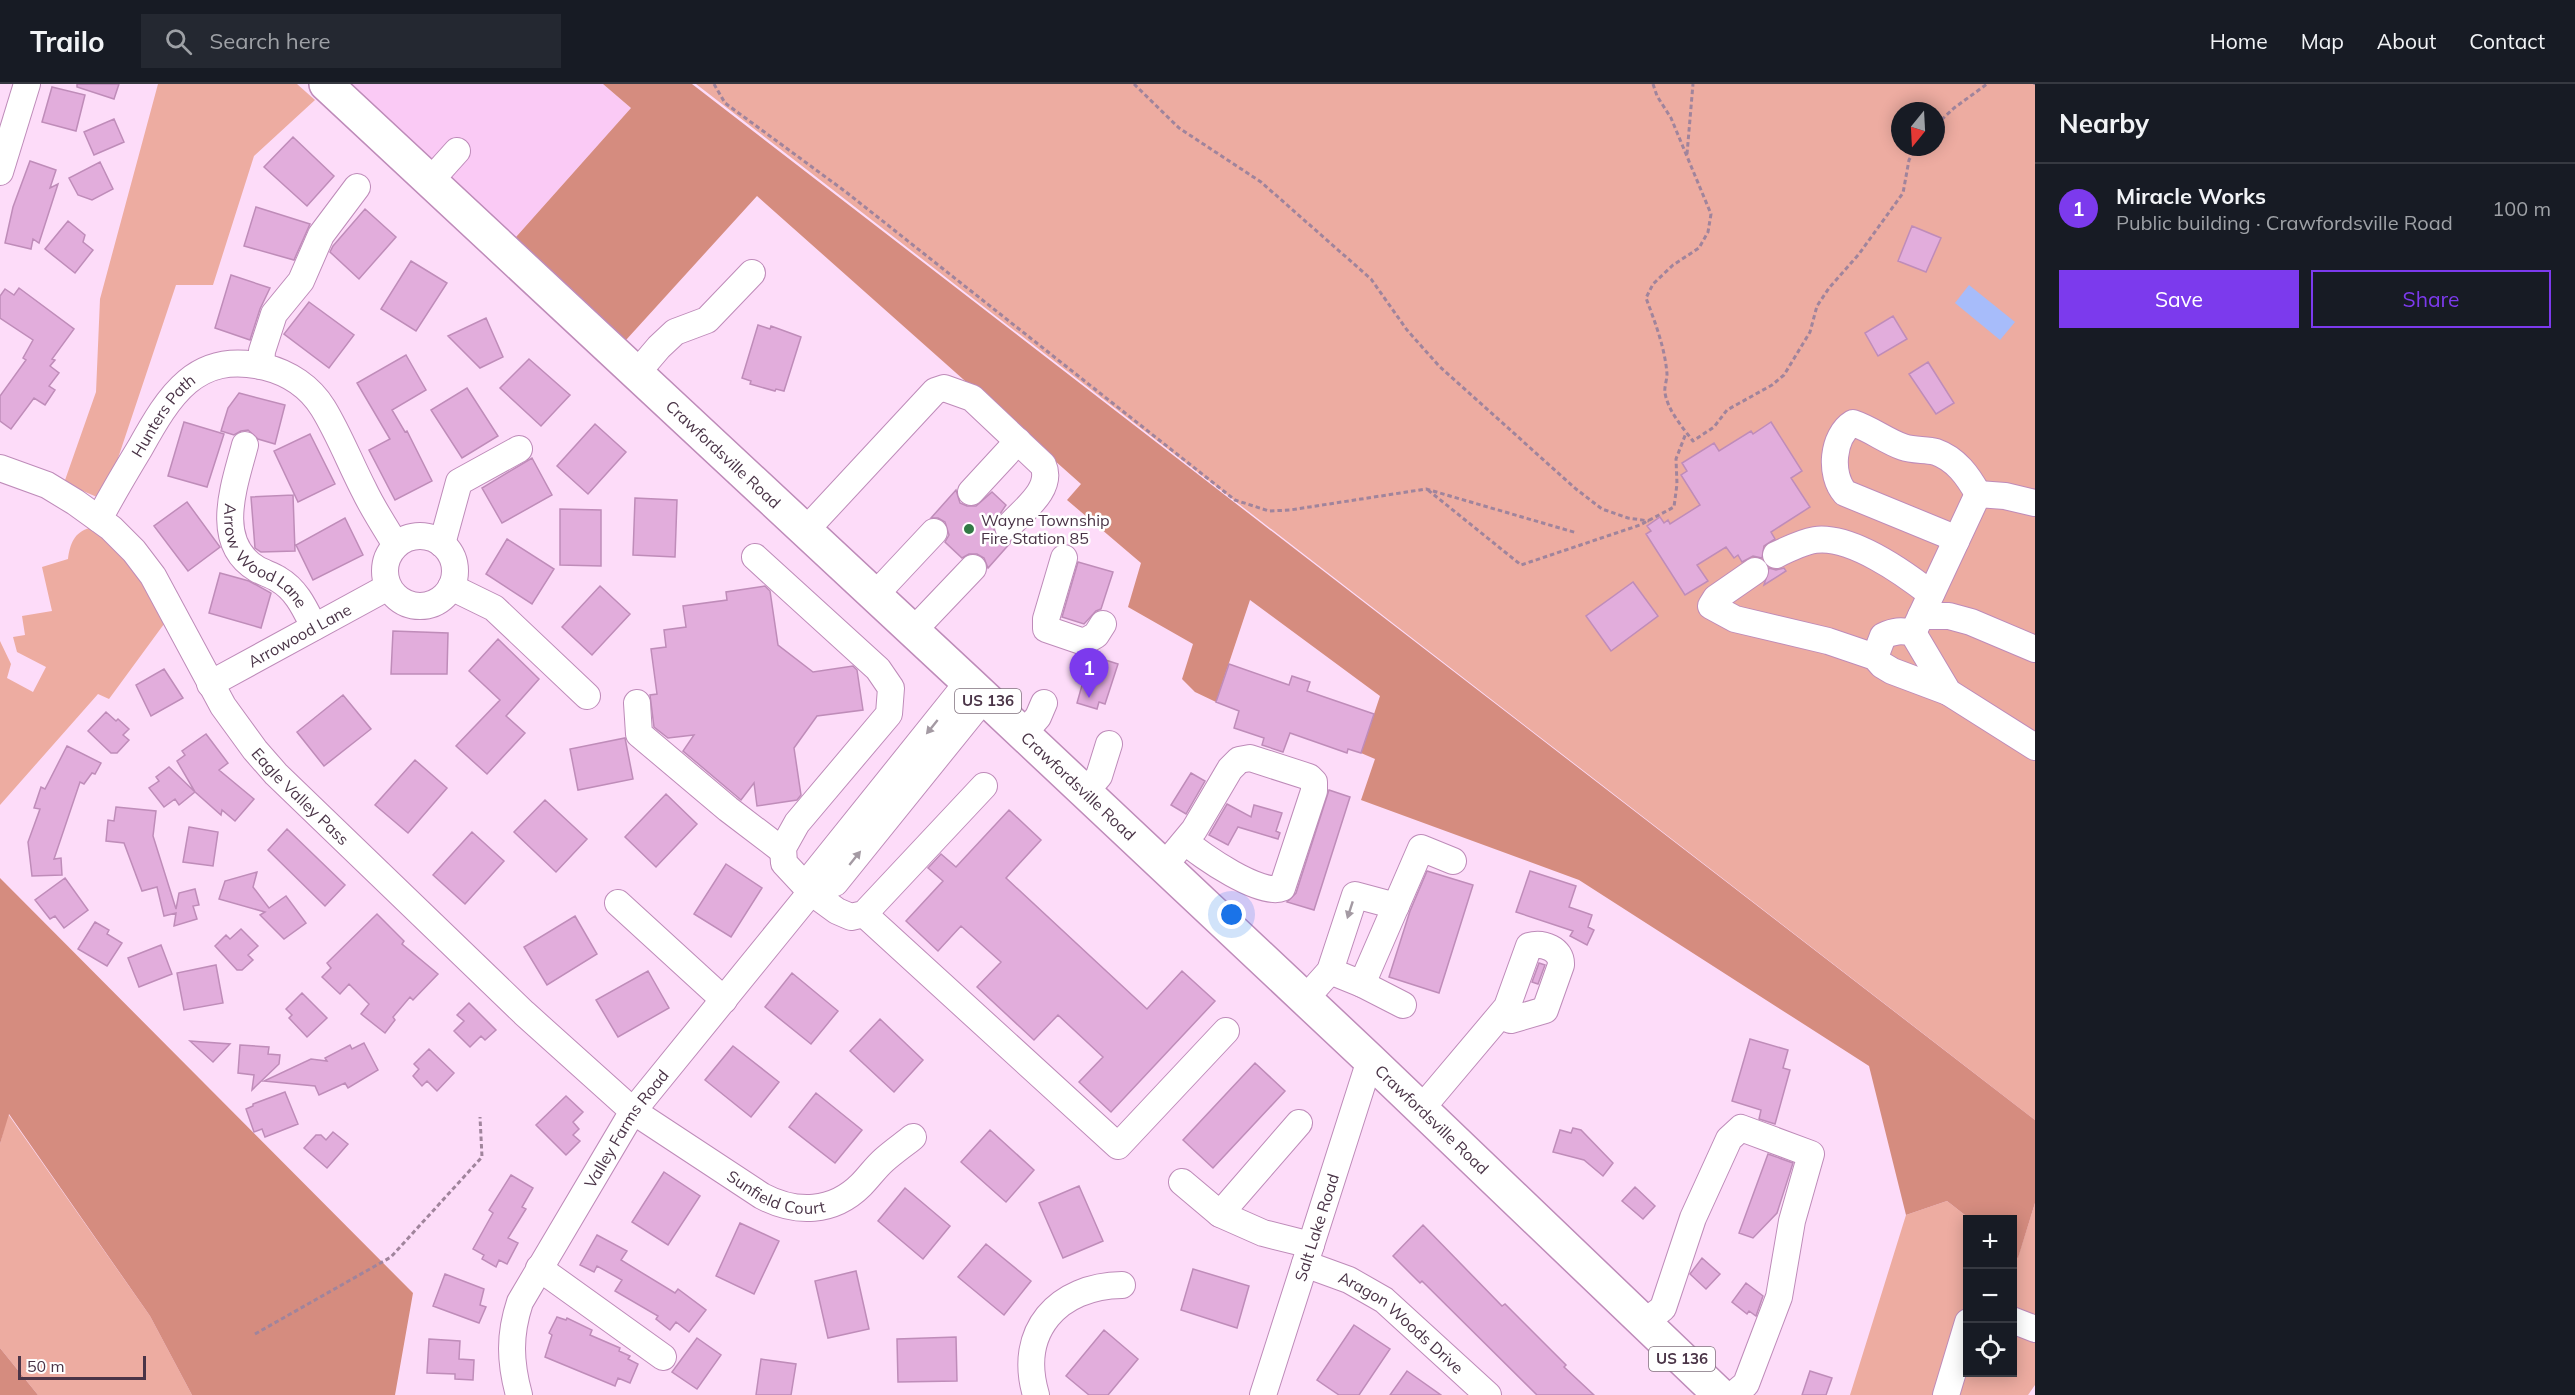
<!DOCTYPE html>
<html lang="en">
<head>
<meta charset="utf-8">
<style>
  :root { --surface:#171b24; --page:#242831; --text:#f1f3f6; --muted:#9ea1a6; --line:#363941; --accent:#7c3aed }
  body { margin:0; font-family:Mulish,sans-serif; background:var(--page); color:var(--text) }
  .controls { position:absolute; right:18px; bottom:18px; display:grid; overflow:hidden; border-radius:0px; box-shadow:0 3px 15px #0003 }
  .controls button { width:54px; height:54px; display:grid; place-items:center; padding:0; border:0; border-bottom:2px solid var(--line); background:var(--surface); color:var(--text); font:30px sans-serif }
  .compass { position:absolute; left:1891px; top:18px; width:54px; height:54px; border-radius:50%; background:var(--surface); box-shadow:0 3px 15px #0003; rotate:198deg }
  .scale { position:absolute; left:18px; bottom:15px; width:128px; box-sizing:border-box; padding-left:6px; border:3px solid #4a3447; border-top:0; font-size:16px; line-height:21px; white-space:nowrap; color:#4a3447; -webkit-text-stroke:4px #fff; paint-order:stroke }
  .you { position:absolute; left:1232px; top:831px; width:21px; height:21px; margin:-15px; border:4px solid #fff; border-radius:50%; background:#1a73e8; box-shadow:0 0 0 9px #1a73e833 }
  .badge { display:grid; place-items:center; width:39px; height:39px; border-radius:50%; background:var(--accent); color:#fff; font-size:20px; font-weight:700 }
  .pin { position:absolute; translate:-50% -50px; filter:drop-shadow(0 2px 3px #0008) }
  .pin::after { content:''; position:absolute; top:32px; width:21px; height:18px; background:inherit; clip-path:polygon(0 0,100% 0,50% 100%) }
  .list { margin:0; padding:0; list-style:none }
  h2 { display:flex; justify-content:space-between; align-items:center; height:78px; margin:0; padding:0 24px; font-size:26px }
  h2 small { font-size:20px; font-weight:400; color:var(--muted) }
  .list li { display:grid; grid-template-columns:39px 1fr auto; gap:18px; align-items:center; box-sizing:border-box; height:90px; padding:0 24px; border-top:2px solid var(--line) }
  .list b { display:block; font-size:22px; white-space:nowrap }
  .list p { margin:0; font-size:20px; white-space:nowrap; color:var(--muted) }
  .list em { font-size:20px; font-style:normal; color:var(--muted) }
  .actions { display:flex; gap:12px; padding:18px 24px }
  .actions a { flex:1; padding:14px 0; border:2px solid var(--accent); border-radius:0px; text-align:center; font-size:21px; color:var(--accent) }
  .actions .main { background:var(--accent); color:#fff }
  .icon { flex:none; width:33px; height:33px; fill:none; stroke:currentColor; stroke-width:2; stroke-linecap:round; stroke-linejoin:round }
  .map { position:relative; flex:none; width:2035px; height:1311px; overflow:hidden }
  header { display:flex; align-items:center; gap:36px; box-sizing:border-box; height:84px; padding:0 30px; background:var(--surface); border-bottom:2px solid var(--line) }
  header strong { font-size:28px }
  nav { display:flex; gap:33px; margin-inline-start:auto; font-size:21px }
  .search { width:420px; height:54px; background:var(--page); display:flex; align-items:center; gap:15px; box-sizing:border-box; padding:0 21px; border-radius:0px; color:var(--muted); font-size:22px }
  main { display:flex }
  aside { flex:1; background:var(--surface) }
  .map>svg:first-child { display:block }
</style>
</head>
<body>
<header>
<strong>Trailo</strong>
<div class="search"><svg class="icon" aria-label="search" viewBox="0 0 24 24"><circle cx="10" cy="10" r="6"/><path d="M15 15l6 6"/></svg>Search here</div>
<nav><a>Home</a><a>Map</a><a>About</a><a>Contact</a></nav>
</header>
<main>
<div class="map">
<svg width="2035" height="1311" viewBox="0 0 2035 1311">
  <rect width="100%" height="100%" fill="#fddcf9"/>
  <path fill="#facaf5" d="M331,0H603L631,24L507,163Z"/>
  <path fill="#edaca1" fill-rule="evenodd" d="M158,0H297L315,16L254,72L213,201H176L104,416L64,399L96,308L100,215Z
    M696,0H2035V1036ZM1900,27H1936V63H1900Z
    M90,444C124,467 147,503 164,540L109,615L98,610L0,721V557L11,580L7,594L33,608L46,583L17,568L13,553L25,551L22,532L52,527L42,483L68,475C70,460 74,448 90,444Z
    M8,1030L150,1232L192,1311H38L0,1264V1060Z
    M1947,1117L1970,1135L1968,1136V1288H2012L2013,1169L2018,1173L2035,1119V1301L2028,1311H1850L1906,1131Z"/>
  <path fill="#d58c7f" d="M603,0H692L2035,1036V1119L2018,1174L2013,1169L2012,1136L1970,1135L1947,1117L1906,1131L1869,982L1579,796L1361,716L1375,675L1361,669L1380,612L1250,516L1216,618L1195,608L1182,595L1193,560L1128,523L1141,479L1067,416L1081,400L757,112L616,267L507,163L631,24Z
    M0,794L413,1209L395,1311H192L150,1232L9,1030L0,1060Z
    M0,1264L38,1311H0Z"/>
  <path fill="#a7bcfa" d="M1969,201L2015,238L2000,256L1955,219Z"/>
  <path fill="#e2addc" stroke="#bf8cb9" stroke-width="1.5" d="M77,0H119L114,15L77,3Z
    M52,3L85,11L76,47L42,38Z
    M114,35L124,58L94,71L84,48Z
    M293,53L334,92L307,122L264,83Z
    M30,77L56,86L50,104L58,100L39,159L33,155L31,165L5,159L13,123Z
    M100,78L113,105L92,116L78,111L69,94Z
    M256,123L310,140L294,176L244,162Z
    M365,125L396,153L359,195L330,168L333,162Z
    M68,137L85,151L83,158L93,166L75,189L45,165Z
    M1912,142L1941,154L1926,188L1898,177Z
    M411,177L447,199L416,247L381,225Z
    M231,191L270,204L260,225L250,256L215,244Z
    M19,204L74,245L52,275L55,276L50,282L59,289L49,302L55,306L45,321L34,314L11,345L0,337V312L26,276L23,274L33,256L0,234V212L5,205L14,211Z
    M309,218L354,251L329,284L284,250Z
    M1893,232L1907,255L1878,272L1865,249Z
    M486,234L503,273L480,284L448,252Z
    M758,241L770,245L771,242L801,253L784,307L776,305L775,307L750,300L751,297L742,294Z
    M406,271L426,306L392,326L405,348L407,347L432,397L395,416L369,366L390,355L357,299Z
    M529,275L570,311L541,342L500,304Z
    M1928,278L1954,319L1936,330L1909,290Z
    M467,304L498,352L462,374L431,326Z
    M239,309L285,321L275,360L258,355L248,346L241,347L234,351L221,347L228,324Z
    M184,338L224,350L207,403L168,392Z
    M1771,338L1802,387L1791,394L1810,423L1771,448L1775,455L1764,462L1762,474L1753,472L1742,478L1738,471L1734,474L1726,463L1697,481L1708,497L1685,511L1646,450L1651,447L1647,442L1660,433L1664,439L1668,436L1670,440L1700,421L1681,391L1687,387L1682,379L1714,359L1719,367L1751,347L1753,350Z
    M595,340L626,368L588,410L557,382Z
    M310,350L335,400L298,418L274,367Z
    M532,374L552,411L502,439L482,404Z
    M956,406L960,419L967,422H976L992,408L1006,421L994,439V447L998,454L1005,458L1012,457L988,484L984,474L977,470H969L962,474L945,458L949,451L945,438L938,434H931Z
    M293,411L295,467L261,468L255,464L251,413Z
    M635,414L677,416L675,473L633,471Z
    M187,418L220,463L188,487L154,442Z
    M560,425L601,426V482L560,481Z
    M345,434L363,471L313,496L296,461Z
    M507,455L554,485L532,520L486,490Z
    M1078,478L1113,488L1101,525L1096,527L1084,540L1062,533Z
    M1769,484L1776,486L1784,484L1786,487L1764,501Z
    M220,489L249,497L271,509L261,544L209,529Z
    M1633,498L1658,532L1611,567L1586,532Z
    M600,502L630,530L592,571L562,543Z
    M765,502L770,507L778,561L813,588L853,582L857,586L863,626L817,632L794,664L801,711L797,716L757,722L754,699L741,716L683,667L694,651L668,654L654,643L650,611L657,610L651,565L666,563L664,546L686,543L683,522L727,516L726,508Z
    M393,547L448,549L447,590H391Z
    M498,555L539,595L506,632L525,649L487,690L456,662L500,616L469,587Z
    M1093,572L1118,580L1105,620L1099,618L1097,625L1077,619L1088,580L1090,581Z
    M1229,580L1289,601L1292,592L1310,598L1307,607L1374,630L1361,669L1348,665L1347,669L1290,649L1283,668L1262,661L1264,654L1234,644L1239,627L1216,618Z
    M164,585L183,614L151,632L136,601Z
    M343,611L371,645L324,682L297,648Z
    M106,628L116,637L118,635L129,645L123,651L129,656L117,669H111L88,647Z
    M206,650L228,679L219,686L254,715L235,737L222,726L221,731L195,708L179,721L175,715L164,723L149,704L159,697L156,693L169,683L195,708L177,677L185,671L182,667Z
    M625,654L633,695L578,706L570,665Z
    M67,662L101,679L95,690L92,689L84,700L80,698L54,775L61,774L62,791L32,792L28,758L40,725L34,724L41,703L45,705Z
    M415,676L447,704L408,749L375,721Z
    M1191,689L1205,697L1186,730L1171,721Z
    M1329,706L1350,713L1314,826L1287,818L1296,809Z
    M666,710L697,740L656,783L625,753Z
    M545,716L587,755L556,788L514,748Z
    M1227,720L1251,733L1254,721L1282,729L1276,747L1280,749L1278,755L1238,743L1228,761L1209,751Z
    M116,723L156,727L153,752L176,825L179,809L195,805L199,821L193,822L197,835L174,842L176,829L164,832L157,803L142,807L124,759L106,757L108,736L114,737Z
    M1009,726L1041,756L1006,794L1147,925L1182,887L1215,917L1111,1028L1079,998L1103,973L1058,931L1034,956L977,903L1001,878L961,842L938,867L906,837L943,797L928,784L941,770L956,783Z
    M189,743L218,748L213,782L183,778Z
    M287,745L345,801L325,822L268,766Z
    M472,748L504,777L465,820L433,791Z
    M726,780L762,804L731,853L694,830Z
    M1427,787L1473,801L1439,909L1389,893L1410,827Z
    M1530,787L1576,802L1569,823L1592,831L1588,843L1594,846L1587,861L1570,852L1573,847L1516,828Z
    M257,788L253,803L269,824L286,812L306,839L284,855L260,831L265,828L219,815L225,797Z
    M65,794L88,826L64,844L55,832L50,835L35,816Z
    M377,830L404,857L402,860L438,890L413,916L410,913L393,933L395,936L385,949L361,930L369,920L349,900L340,910L322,893L331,884L327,879Z
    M575,832L597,870L547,901L524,863Z
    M95,838L109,846L107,850L122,859L107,882L78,865Z
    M241,845L258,862L248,871L253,876L242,886H237L215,862L226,851L230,855Z
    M161,861L172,890L139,903L128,874Z
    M1539,879L1545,881L1538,900L1532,898Z
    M216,881L223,919L184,926L177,889Z
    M648,887L669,924L618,953L596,916Z
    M792,889L838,927L811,960L765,923Z
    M302,909L327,934L307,953L289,934L292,931L286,925Z
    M469,919L496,946L485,956L481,952L470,963L454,947L464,937L457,931Z
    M880,935L923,976L894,1008L850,967Z
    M1750,955L1788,966L1783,984L1790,986L1775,1040L1759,1035L1761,1026L1732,1017Z
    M190,957L230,960L213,978Z
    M364,959L378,986L348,1004L345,999L319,1011L315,1002L264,997L311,975L327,977L325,974L350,961L352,965Z
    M240,961L269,963L268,970L280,971L279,980L252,1006L254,991L238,989Z
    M733,962L779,998L751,1033L705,996Z
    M429,965L454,989L437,1007L427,997L422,1002L413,992L419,985L414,980Z
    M1255,979L1285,1007L1213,1084L1183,1056Z
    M285,1008L298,1040L265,1053L262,1045L254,1048L246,1025L253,1022V1020Z
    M816,1009L862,1046L835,1079L789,1043Z
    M566,1012L583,1028L573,1038L579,1045L573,1051L580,1057L566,1071L536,1041Z
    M1573,1044L1581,1046L1613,1079L1603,1092L1584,1076L1553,1068L1560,1046L1571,1049Z
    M990,1046L1034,1086L1006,1118L961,1078Z
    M333,1048L348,1060L327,1084L304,1064L316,1051H321L326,1056Z
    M1768,1070L1793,1079L1777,1129L1753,1154L1739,1149Z
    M664,1088L700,1112L668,1161L632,1138Z
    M511,1091L533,1104L522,1123L526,1125L508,1154L518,1159L507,1180L499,1176L496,1183L482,1175L484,1171L473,1165L493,1129L489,1126Z
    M1079,1102L1103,1157L1063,1174L1039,1119Z
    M1635,1103L1655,1122L1643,1135L1622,1117Z
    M905,1104L950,1142L923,1175L878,1137Z
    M740,1139L779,1157L754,1210L716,1192Z
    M1423,1141L1502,1222L1505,1220L1566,1281L1564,1283L1594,1311H1537L1422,1197L1420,1199L1393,1172Z
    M597,1151L627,1167L621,1176L675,1209L678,1205L706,1226L689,1248L676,1238L670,1246L656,1235L658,1232L615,1207L622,1196L597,1182L594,1188L580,1181Z
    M986,1160L1031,1197L1004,1231L958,1193Z
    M1702,1174L1720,1190L1706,1205L1690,1190Z
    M1193,1185L1249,1202L1237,1244L1181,1226Z
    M856,1187L869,1245L828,1254L815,1197Z
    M445,1190L484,1205L480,1221L486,1223L479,1239L433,1222Z
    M1746,1199L1763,1212L1756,1232L1749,1227L1747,1230L1732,1218Z
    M557,1233L566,1236L567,1234L592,1246L590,1251L620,1264L619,1267L630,1272L628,1275L638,1280L630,1299L618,1294L615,1302L545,1273L552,1251L549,1249Z
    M1354,1241L1390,1265L1359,1311H1339L1317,1296Z
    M1104,1246L1138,1275L1108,1311H1089L1066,1292Z
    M956,1253L957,1297L898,1298L897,1255Z
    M697,1254L721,1271L697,1305L672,1288Z
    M429,1255L460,1257L459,1275L474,1276L473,1296L455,1295V1290L427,1289Z
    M761,1275L796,1280L791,1311H756Z
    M1407,1287L1441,1311H1390Z
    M1810,1287L1832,1294L1826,1311H1802Z"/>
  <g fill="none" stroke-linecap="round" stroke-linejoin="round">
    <defs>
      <g id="minor">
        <path d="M0,88L27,0"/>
        <path d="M430,97L457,67"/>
        <path d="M261,282L262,267L274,230L301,197L321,151L357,103"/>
        <path d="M636,290L659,263L675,248L707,236L752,189"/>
        <path id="s1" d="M245,361C235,400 212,458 257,485C264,489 272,491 278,495C297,506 305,525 314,543"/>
        <path id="s2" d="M0,384L47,401L75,418L111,444L134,467L153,492L223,622L255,666L276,690L524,929L633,1027L762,1112C796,1130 833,1129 861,1101C869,1093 875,1084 884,1076C893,1068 903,1061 913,1053"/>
        <path d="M971,408L1018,357"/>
        <path id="s3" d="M99,435C112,411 126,387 140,364C169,312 196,266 265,283C289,289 310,303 323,324C339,350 350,379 364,406C373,425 385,443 396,461"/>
        <path d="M805,447L935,307L944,304L972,314L1043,381C1054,405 1022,427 1008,443"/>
        <circle cx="420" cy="487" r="35"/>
        <path d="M1956,457L1945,450L1845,409C1829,391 1832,352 1853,339C1871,345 1886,357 1903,363C1914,367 1926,365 1936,368C1956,375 1968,392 1978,410"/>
        <path d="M442,460L459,398L519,365"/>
        <path d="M1776,471C1788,465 1802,458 1815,456C1851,451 1904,489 1931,510"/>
        <path d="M755,473L878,585L891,604L889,630L797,739L783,764L784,779L811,808L837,827L851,833L864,830L984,702"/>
        <path d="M1064,474L1046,535V545L1084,558L1096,551L1103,540"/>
        <path d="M1755,487L1716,514L1711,522L1735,535L1828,557L1875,573L1882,581L1892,587L1948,608"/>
        <path d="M451,503L494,524L587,612"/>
        <path d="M874,512L934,448"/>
        <path d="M1921,532H1949L1971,538L2035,565"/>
        <path d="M912,548L973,484"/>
        <path d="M1913,549L1978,410L2005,412L2035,419"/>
        <path d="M1875,573L1883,552C1894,547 1901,546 1913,549L1948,608L2035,663"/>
        <path id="s4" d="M210,600L388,503"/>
        <path d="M637,619L639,650L728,725L783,767"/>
        <path d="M1023,650L1038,633L1044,619"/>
        <path d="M1085,708L1099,692L1109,660"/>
        <path d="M1164,782L1194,746L1230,685L1239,676L1250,674L1309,693L1314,698V707L1282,804C1262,813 1201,772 1185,757"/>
        <path d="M811,808L835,799L985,613"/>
        <path d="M618,819L724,916"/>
        <path d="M864,830L1118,1062L1226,947"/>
        <path d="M1330,887L1362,900L1421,764L1453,777"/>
        <path d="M1362,900L1403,921"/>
        <path d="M1305,915L1330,887L1355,811L1396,822"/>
        <path d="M1421,1025L1507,923L1529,862C1543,858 1562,865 1561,881L1545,926L1511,936L1500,932"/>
        <path d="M1182,1098L1220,1130L1263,1149L1311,1161"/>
        <path d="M1220,1130L1299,1039"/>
        <path id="s5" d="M1305,1180L1349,1196L1384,1216L1488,1311"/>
        <path d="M539,1184L663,1273"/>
        <path d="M2012,1236L2035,1245"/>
        <path d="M1644,1239L1663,1224L1693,1134L1729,1055L1741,1044L1811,1070L1792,1137L1779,1213L1746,1300L1733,1311"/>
        <path id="s6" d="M519,1311C510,1278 509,1251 520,1218L633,1027L811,808L814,790L968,598"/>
        <path d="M1036,1311C1017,1247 1058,1202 1122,1201"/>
        <path id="s7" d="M1263,1311L1370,976"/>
        <path d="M1946,1311L1968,1238"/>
      </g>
      <g id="major">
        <path id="s8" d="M326,0L968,598L1370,976L1720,1311"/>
      </g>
    </defs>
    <use href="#minor" stroke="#be8bb9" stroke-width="28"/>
    <use href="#major" stroke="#be8bb9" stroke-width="36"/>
    <path stroke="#a0849c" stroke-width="3" stroke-dasharray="4.5 3" stroke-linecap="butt" d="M714,0L725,19L846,108L1235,416L1269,427L1290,426L1426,405L1577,449
      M1134,0L1179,44L1261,98L1371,195L1407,246L1439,282L1576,405L1602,425L1628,434L1649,437
      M1653,0L1657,12L1671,34L1711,130L1708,148L1699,164L1673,181L1653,200L1646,214C1655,238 1665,264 1667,290C1667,296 1664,303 1665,309C1668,327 1683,344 1693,357L1714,343L1727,326L1772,301L1784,291L1810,248L1817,222L1829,204L1859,170L1903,109L1909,76L1916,63
      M2035,0V1
      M1936,41L1954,24L1987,0
      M1687,70L1693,0
      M1428,406L1521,481L1640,441L1674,423L1677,400L1676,375L1686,349
      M255,1250L391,1173L482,1073L480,1033"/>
    <use href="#minor" stroke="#fff" stroke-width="26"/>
    <use href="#major" stroke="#fff" stroke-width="33"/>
  </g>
  <defs><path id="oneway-solid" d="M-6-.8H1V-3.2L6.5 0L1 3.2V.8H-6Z" transform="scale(1.5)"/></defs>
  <g fill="#a49aa3">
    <use href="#oneway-solid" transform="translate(932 643) rotate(129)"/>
    <use href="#oneway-solid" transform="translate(855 774) rotate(-51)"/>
    <use href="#oneway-solid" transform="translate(1350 826) rotate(108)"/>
  </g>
  <circle fill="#317945" stroke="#fff" stroke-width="2" cx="969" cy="445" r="6"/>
  <g text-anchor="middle" stroke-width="5" stroke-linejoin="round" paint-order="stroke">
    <g fill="#fff" stroke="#80717e" stroke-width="1.5">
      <rect x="955" y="605" width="66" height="24" rx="4.5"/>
      <rect x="1649" y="1263" width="66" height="24" rx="4.5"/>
    </g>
    <g font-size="15" font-weight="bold" fill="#4a3447">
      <text x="988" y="622">US 136</text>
      <text x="1682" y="1280">US 136</text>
    </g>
    <g font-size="16" fill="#4a3447" stroke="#fff">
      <text dy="6" stroke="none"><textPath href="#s3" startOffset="122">Hunters Path</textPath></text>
      <text dy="6" stroke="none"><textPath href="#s8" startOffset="543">Crawfordsville Road</textPath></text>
      <text dy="6" stroke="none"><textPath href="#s1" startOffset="128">Arrow Wood Lane</textPath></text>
      <text dy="6" stroke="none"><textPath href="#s4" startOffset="102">Arrowood Lane</textPath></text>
      <text dy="6" stroke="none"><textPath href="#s8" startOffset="1029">Crawfordsville Road</textPath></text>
      <text dy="6" stroke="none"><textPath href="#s2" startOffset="458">Eagle Valley Pass</textPath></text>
      <text dy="6" stroke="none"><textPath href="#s8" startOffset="1515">Crawfordsville Road</textPath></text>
      <text dy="6" stroke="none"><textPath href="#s6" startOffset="298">Valley Farms Road</textPath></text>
      <text dy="6" stroke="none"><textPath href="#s2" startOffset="1083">Sunfield Court</textPath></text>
      <text dy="6" stroke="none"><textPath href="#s7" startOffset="176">Salt Lake Road</textPath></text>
      <text dy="6" stroke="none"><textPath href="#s5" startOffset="114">Aragon Woods Drive</textPath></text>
    </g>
    <g font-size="16" fill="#4a3447" stroke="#fff" text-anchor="start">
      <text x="981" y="442">Wayne Township<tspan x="981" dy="18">Fire Station 85</tspan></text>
    </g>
  </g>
</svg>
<div class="controls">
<button>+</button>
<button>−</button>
<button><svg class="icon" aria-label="locate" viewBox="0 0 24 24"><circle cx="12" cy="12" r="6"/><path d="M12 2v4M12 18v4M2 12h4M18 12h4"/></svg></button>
</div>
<svg class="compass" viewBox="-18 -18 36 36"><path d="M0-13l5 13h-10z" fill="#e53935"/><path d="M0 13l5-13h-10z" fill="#9ea1a6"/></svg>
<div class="scale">50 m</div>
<div class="you"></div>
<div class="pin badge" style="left:1089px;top:614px">1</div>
</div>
<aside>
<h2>Nearby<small></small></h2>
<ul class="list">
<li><span class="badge">1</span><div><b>Miracle Works</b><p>Public building · Crawfordsville Road</p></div><em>100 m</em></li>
</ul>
<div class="actions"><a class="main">Save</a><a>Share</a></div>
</aside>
</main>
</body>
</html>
